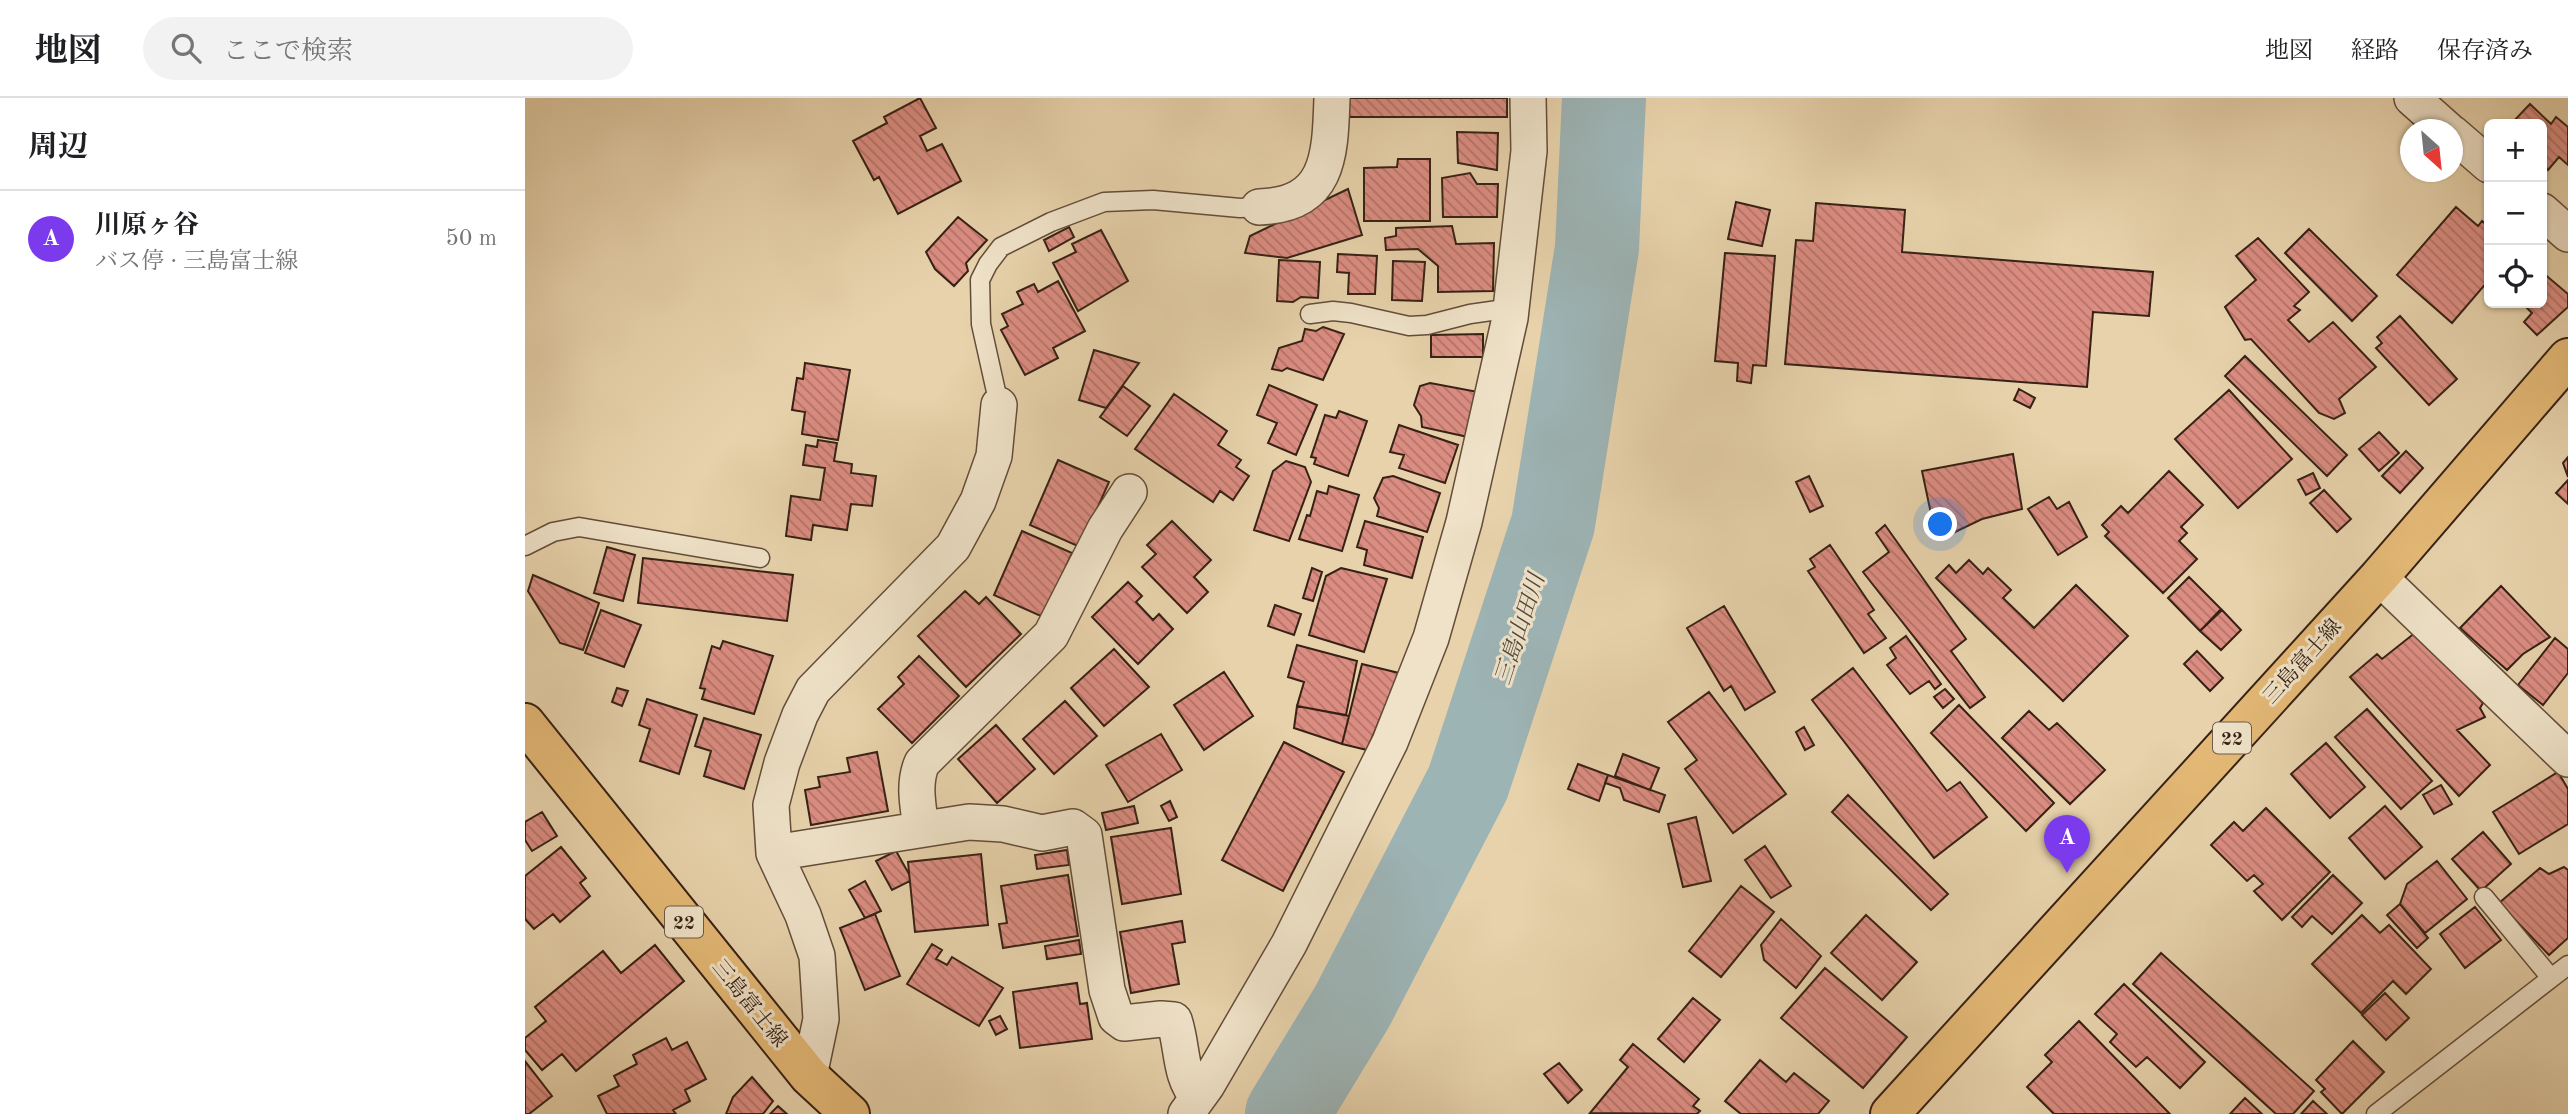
<!DOCTYPE html>
<html lang="ja">
<head>
<meta charset="utf-8">
<style>
  :root { --surface:#fff; --page:#f2f2f2; --text:#202124; --muted:#757577; --line:#e0e0e0; --accent:#7c3aed }
  body { margin:0; font-family:"Old Standard TT","Noto Serif JP",serif; background:var(--page); color:var(--text) }
  .controls { position:absolute; right:21px; top:21px; display:grid; overflow:hidden; border-radius:10px; box-shadow:0 2px 5px #0004 }
  .controls button { width:63px; height:63px; display:grid; place-items:center; padding:0; border:0; border-bottom:2px solid var(--line); background:var(--surface); color:var(--text); font:35px sans-serif }
  .compass { position:absolute; left:1875px; top:21px; width:63px; height:63px; border-radius:50%; background:var(--surface); box-shadow:0 2px 5px #0004; rotate:153deg }
  .you { position:absolute; left:1416px; top:427px; width:24px; height:24px; margin:-18px; border:5px solid #fff; border-radius:50%; background:#1a73e8; box-shadow:0 0 0 10px #1a73e833 }
  .badge { display:grid; place-items:center; width:46px; height:46px; border-radius:50%; background:var(--accent); color:#fff; font-size:23px; font-weight:700 }
  .pin { position:absolute; translate:-50% -58px; filter:drop-shadow(0 2px 4px #0008) }
  .pin::after { content:''; position:absolute; top:37px; width:24px; height:21px; background:inherit; clip-path:polygon(0 0,100% 0,50% 100%) }
  .list { margin:0; padding:0; list-style:none }
  h2 { display:flex; justify-content:space-between; align-items:center; height:91px; margin:0; padding:0 28px; font-size:30px }
  h2 small { font-size:23px; font-weight:400; color:var(--muted) }
  .list li { display:grid; grid-template-columns:46px 1fr auto; gap:21px; align-items:center; box-sizing:border-box; height:98px; padding:0 28px; border-top:2px solid var(--line) }
  .list b { display:block; font-size:26px; white-space:nowrap }
  .list p { margin:0; font-size:23px; white-space:nowrap; color:var(--muted) }
  .list em { font-size:23px; font-style:normal; color:var(--muted) }
  .icon { flex:none; width:38px; height:38px; fill:none; stroke:currentColor; stroke-width:2; stroke-linecap:round; stroke-linejoin:round }
  .map { position:relative; flex:none; width:2043px; height:1016px; overflow:hidden }
  header { display:flex; align-items:center; gap:42px; box-sizing:border-box; height:98px; padding:0 35px; background:var(--surface); border-bottom:2px solid var(--line) }
  header strong { font-size:33px }
  nav { display:flex; gap:38px; margin-inline-start:auto; font-size:24px }
  .search { width:490px; height:63px; background:var(--page); display:flex; align-items:center; gap:18px; box-sizing:border-box; padding:0 24px; border-radius:38px; color:var(--muted); font-size:26px }
  main { display:flex }
  aside { flex:1; background:var(--surface) }
  .map>svg:first-child { display:block }
</style>
</head>
<body>
<header>
<strong>地図</strong>
<div class="search"><svg class="icon" aria-label="search" viewBox="0 0 24 24"><circle cx="10" cy="10" r="6"/><path d="M15 15l6 6"/></svg>ここで検索</div>
<nav><a>地図</a><a>経路</a><a>保存済み</a></nav>
</header>
<main>
<aside>
<h2>周辺<small></small></h2>
<ul class="list">
<li><span class="badge">A</span><div><b>川原ヶ谷</b><p>バス停 · 三島富士線</p></div><em>50 m</em></li>
</ul>
</aside>
<div class="map">
<svg width="2043" height="1016" viewBox="0 0 2043 1016">
  <defs>
    <pattern id="building-back-hatch" width="6" height="6" patternUnits="userSpaceOnUse" patternTransform="scale(1.75)"><rect width="6" height="6" fill="#dc8d82"/><path d="M-1 5l2 2M0 0l6 6M5-1l2 2" fill="none" stroke="#b37369"/></pattern>
  </defs>
  <rect width="100%" height="100%" fill="#e7d2ab"/>
  <filter id="stains"><feTurbulence type="fractalNoise" baseFrequency=".00286" numOctaves="4"/><feColorMatrix values="0 0 0 0 .2 0 0 0 0 .09 0 0 0 0 .02 0 0 0 .5 -.17"/></filter>
  <radialGradient id="worn" r=".72"><stop offset=".6" stop-color="#630" stop-opacity="0"/><stop offset="1" stop-color="#630" stop-opacity=".3"/></radialGradient>
  <g fill="none" stroke-linecap="round" stroke-linejoin="round">
    <path stroke="#9db4b5" stroke-width="84" d="M762,1016L827,909L943,685L1028,426L1072,150L1079,0"/>
  </g>
  <path fill="url(#building-back-hatch)" stroke="#372115" stroke-width="2" d="M395,0L411,30L395,38L402,53L417,46L436,83L373,116L354,79L349,82L328,43L362,25L359,19Z
    M823,0H982V19H823Z
    M2005,6L2026,26L2031,19L2043,29V67L2034,59L2023,72L2017,67V26H1986Z
    M932,34L973,35L972,72L933,65Z
    M873,61H905V123H839V70L872,69Z
    M945,75L952,86H973L972,119H918L917,80Z
    M823,91L837,137L762,160L720,155L725,138Z
    M1211,104L1245,112L1237,148L1203,141Z
    M1291,105L1380,112L1377,154L1628,174L1624,218L1568,214L1562,289L1260,266L1271,142L1288,143Z
    M1931,109L1953,128L1957,123L1964,129V182L1927,225L1872,177Z
    M433,119L462,142L441,165L443,173L429,188L410,171L401,154Z
    M927,128L931,146L969,145L968,193L913,194V168L893,151L861,152L860,140L871,138V130Z
    M544,129L549,139L524,153L519,142Z
    M1784,131L1852,198L1827,223L1760,155Z
    M576,132L603,183L553,213L528,165L551,154L547,146Z
    M1733,140L1784,194L1769,208L1775,212L1763,222L1784,244L1808,224L1851,269L1814,301L1820,315L1809,321L1794,315L1726,241L1720,242L1700,209L1731,182L1711,158Z
    M1200,155L1250,158L1241,268L1228,267L1226,285L1212,283L1213,265L1190,263Z
    M813,156L852,158L850,196H823L824,175L812,174Z
    M754,162L795,164L793,200L776,199L768,204L752,203Z
    M868,163L900,164L897,203L867,202Z
    M2017,174L2043,196V209L2012,237L1999,224L2007,215L1997,205H2017Z
    M533,183L560,233L528,250L533,260L500,277L476,232L483,228L477,216L498,206L492,194L509,186L513,194Z
    M1875,218L1932,281L1904,307L1851,250L1857,245L1852,239Z
    M798,229L819,236L798,282L762,270L757,273L747,271L754,250L777,243L780,231L791,233Z
    M958,236V259H906V237Z
    M569,252L614,265L581,310L554,302Z
    M1720,258L1822,357L1802,378L1700,278Z
    M280,265L325,272L313,342L277,336L280,314L267,312L272,280L278,281Z
    M905,285L953,294L943,339L897,329L896,318L889,307L895,288Z
    M744,287L792,307L771,357L743,345L752,325L732,317Z
    M598,288L625,308L602,338L575,319Z
    M1494,291L1510,300L1505,310L1489,302Z
    M1704,292L1767,361L1713,410L1650,341Z
    M649,296L702,333L693,347L716,362L711,369L724,378L708,402L695,393L688,404L610,351Z
    M814,313L842,323L823,378L789,366L791,360L786,359L800,317L811,320Z
    M874,327L933,347L920,385L874,370L879,357L865,354Z
    M1854,334L1874,355L1854,373L1834,351Z
    M293,342L312,345L309,363L327,366L326,375L351,378L347,408L326,406L322,432L288,427L286,442L261,438L266,398L295,402L300,370L278,367L281,347L292,349Z
    M1881,353L1898,370L1875,395L1857,378Z
    M1488,356L1497,411L1457,421L1430,434L1427,425L1409,430L1397,373Z
    M2043,359V379L2038,365Z
    M533,362L584,384L555,449L505,427Z
    M761,363L780,369L786,384L764,443L729,432L748,373Z
    M1644,373L1678,407L1656,429L1662,435L1654,443L1672,461L1638,495L1580,438L1584,434L1577,427L1596,408L1603,415Z
    M1788,375L1795,390L1781,397L1773,382Z
    M868,378L915,395L902,434L852,418L854,410L849,400L858,380Z
    M1284,378L1298,408L1285,414L1271,384Z
    M2043,382V406L2031,395Z
    M804,388L834,397L817,453L774,441L782,417L785,418L792,393L802,396Z
    M1799,392L1826,421L1812,434L1785,405Z
    M1524,399L1532,411L1544,404L1562,439L1533,457L1503,411Z
    M647,423L686,462L669,479L683,494L662,515L617,469L631,456L622,447Z
    M840,423L898,439L887,480L839,467L842,452L832,449Z
    M1360,427L1441,541L1426,553L1460,599L1445,610L1338,474L1364,454L1351,435Z
    M497,433L547,455L518,519L469,497Z
    M1305,447L1349,512L1343,516L1361,540L1339,555L1283,473L1290,469L1285,461Z
    M82,449L110,457L98,503L69,495Z
    M118,460L268,477L262,523L113,505Z
    M1444,462L1458,476L1463,470L1486,492L1478,500L1509,530L1551,487L1603,538L1538,603L1411,480L1424,467L1431,475Z
    M787,470L797,474L788,503L778,500Z
    M816,470L862,481L839,554L784,537L801,478Z
    M8,477L74,505L58,552L35,545L3,493Z
    M1664,479L1696,511L1675,533L1643,500Z
    M603,484L617,498L611,504L628,522L634,516L648,531L613,566L567,519Z
    M1976,488L2025,539L1998,556L1982,572L1935,530Z
    M440,493L454,506L461,499L496,536L441,589L393,538Z
    M750,507L776,516L769,537L743,528Z
    M1199,508L1250,594L1220,612L1206,588L1199,593L1162,530Z
    M76,512L116,527L99,569L60,555Z
    M1697,512L1716,532L1696,552L1675,533Z
    M1891,534L1958,605L1955,610L1960,619L1932,632L1965,667L1934,698L1825,579L1852,556L1857,561Z
    M1381,538L1416,586L1410,591L1404,583L1385,596L1362,567L1371,560L1365,550Z
    M2030,540L2043,551V575L2018,607L1993,587Z
    M198,543L248,558L229,616L177,601L180,591L175,590L187,548L195,551Z
    M772,547L832,563L821,617L772,608L779,584L763,579Z
    M589,551L624,589L579,628L546,590Z
    M1672,553L1698,580L1685,593L1659,566Z
    M394,558L434,598L387,645L353,611L379,586L373,579Z
    M837,566L874,575L842,652L817,646Z
    M1328,570L1422,693L1435,684L1462,719L1409,760L1287,602Z
    M699,574L728,618L679,652L649,607Z
    M92,590L103,593L97,608L87,604Z
    M1420,591L1429,601L1418,610L1409,599Z
    M1184,594L1261,696L1208,735L1160,671L1172,662L1143,624Z
    M122,601L172,617L154,676L115,663L125,631L114,627Z
    M540,603L572,638L529,676L498,641Z
    M1434,607L1529,705L1501,733L1406,635Z
    M772,608L824,618L817,646L769,630Z
    M1842,611L1907,683L1876,711L1810,639Z
    M1504,613L1524,632L1532,625L1580,672L1545,706L1477,640Z
    M179,620L236,637L219,691L179,678L186,653L170,648Z
    M471,627L510,671L472,705L433,661Z
    M1279,629L1289,647L1280,652L1271,634Z
    M636,636L657,672L603,704L581,667Z
    M759,644L819,674L758,793L697,762Z
    M1801,645L1840,689L1805,720L1766,676Z
    M352,654L363,713L286,727L280,692L295,689L293,679L325,674L322,660Z
    M1098,656L1134,670L1125,692L1090,678Z
    M1053,666L1083,677L1074,703L1043,691Z
    M2033,674L2043,691V726L1994,756L1968,714Z
    M1083,677L1140,697L1134,714L1099,702L1095,690L1080,685Z
    M1916,687L1927,706L1909,716L1898,697Z
    M1323,697L1423,796L1406,812L1307,714Z
    M645,703L652,719L644,723L636,708Z
    M609,708L613,725L581,732L577,715Z
    M1860,708L1897,749L1860,781L1824,740Z
    M1741,710L1805,774L1757,822L1729,793L1738,786L1729,777L1722,783L1686,747L1709,724L1718,733Z
    M17,714L32,738L7,753L0,742V724Z
    M1171,719L1186,783L1158,789L1143,726Z
    M646,730L656,796L597,806L586,739Z
    M1958,734L1986,766L1956,793L1927,761Z
    M1240,748L1266,788L1246,800L1220,762Z
    M36,749L61,780L55,785L65,798L35,824L28,816L9,831L0,821V778Z
    M542,752L544,767L512,771L510,757Z
    M371,753L384,776L385,783L367,792L351,763Z
    M456,756L463,827L390,834L383,764Z
    M1912,763L1942,801L1900,835L1875,806L1882,786Z
    M2039,769L2043,772V840L2024,857L1974,805L2015,770L2024,776Z
    M543,777L553,838L478,850L474,826L482,825L476,788Z
    M1808,777L1837,805L1807,836L1787,818L1777,829L1767,819Z
    M340,783L356,813L340,820L324,792Z
    M1216,788L1249,814L1196,879L1164,853Z
    M1875,806L1903,840L1892,850L1862,817Z
    M1950,809L1976,842L1940,870L1915,836Z
    M350,816L375,878L340,892L315,830Z
    M1341,817L1392,864L1357,902L1306,855Z
    M1837,817L1855,835L1864,827L1906,871L1881,896L1868,883L1836,915L1787,866Z
    M1256,821L1296,858L1271,890L1239,862L1236,847Z
    M657,823L660,844L647,846L654,886L606,895L595,834Z
    M554,842L556,856L522,861L520,848Z
    M407,846L417,852L411,861L422,867L427,859L478,890L454,928L382,886Z
    M130,847L159,883L51,973L37,956L17,972L0,952V940L21,923L10,909L78,853L96,875Z
    M1636,855L1789,993L1768,1016H1751L1608,886Z
    M1300,870L1382,939L1338,990L1256,920Z
    M552,885L555,906L562,905L567,941L495,950L488,894Z
    M1599,886L1680,964L1655,990L1622,959L1611,969L1585,944L1592,936L1570,916Z
    M1860,895L1884,920L1861,942L1837,917Z
    M1168,900L1195,922L1159,964L1133,941Z
    M475,918L482,931L471,937L464,923Z
    M1554,923L1645,1016H1529L1502,989L1527,964L1520,957Z
    M141,940L147,952L162,944L181,981L160,992L165,1003L148,1012L151,1016H82L73,998L94,988L89,978L112,966L108,957Z
    M1828,943L1859,974L1817,1016L1796,994L1800,991L1791,982Z
    M1108,946L1174,1001L1168,1008L1175,1013L1172,1016L1065,1015L1103,969L1095,962Z
    M1235,962L1261,984L1269,975L1304,1003L1293,1016H1216L1200,1003Z
    M0,963L27,998L4,1016H0Z
    M1034,965L1057,992L1043,1005L1019,976Z
    M227,979L248,1003L238,1016H201L208,999Z
    M1720,1000L1737,1016H1705Z
    M1788,1003L1802,1016H1776Z
    M253,1008L262,1016H245Z"/>
  <g fill="none" stroke-linecap="round" stroke-linejoin="round">
    <defs>
      <path id="service" d="M785,216L808,213L826,215L884,228L902,227L945,216L987,210
        M474,307L456,226L455,182L463,166L476,149L526,124L579,104L628,102L715,110L734,109
        M0,448L28,434L54,429L235,460
        M1959,799L2026,880
        M1851,1016L2043,867"/>
      <path id="minor" d="M1887,0L1923,32
        M1927,35L1964,67
        M734,109C805,107 805,57 807,0
        M2017,113L2043,136
        M1854,479L2043,661
        M396,730C393,708 388,685 397,665L526,537L580,431L604,394
        M249,755L444,724L478,726L517,735L548,729L559,737L582,892L591,919L599,925L636,921L649,922C658,948 654,979 673,999
        M284,978L296,921L292,858L278,817L249,755L246,707L257,665L275,617L288,592L428,449L453,403L469,358L474,307
        M661,1016L682,987L764,846L865,644L906,540L939,424L985,220L1004,53L1003,0"/>
      <path id="primary" d="M0,625L284,978L325,1016
        M1365,1016L1854,479L2043,260"/>
    </defs>
    <use href="#service" stroke="#634d3a" stroke-width="21"/>
    <use href="#minor" stroke="#634d3a" stroke-width="38"/>
    <use href="#primary" stroke="#372115" stroke-width="42"/>
    <use href="#service" stroke="#efe2c8" stroke-width="18"/>
    <use href="#minor" stroke="#efe2c8" stroke-width="35"/>
    <use href="#primary" stroke="#e4b976" stroke-width="38"/>
  </g>
  <g text-anchor="middle" stroke-width="6" stroke-linejoin="round" paint-order="stroke">
    <g fill="#efe2c8" stroke="#6e5b4b" stroke-width="2">
      <rect x="1688" y="624.5" width="38" height="31" rx="5"/>
      <rect x="140" y="808.5" width="38" height="31" rx="5"/>
    </g>
    <g font-size="19" font-weight="bold" fill="#372115">
      <text x="1707" y="647">22</text>
      <text x="159" y="831">22</text>
    </g>
    <g font-size="21" fill="#372115" stroke="#efe2c8">
      <text transform="translate(1777 563) rotate(-48)" y="7">三島富士線</text>
      <text transform="translate(225 905) rotate(51)" y="7">三島富士線</text>
    </g>
    <g font-size="23" font-style="italic" fill="#50463d" stroke="#efe2c8">
      <text transform="translate(994 531) rotate(-72)" y="8">三島山田川</text>
    </g>
  </g>
  <rect width="100%" height="100%" filter="url(#stains)"/>
  <rect width="100%" height="100%" fill="url(#worn)"/>
</svg>
<div class="controls">
<button>+</button>
<button>−</button>
<button><svg class="icon" aria-label="locate" viewBox="0 0 24 24"><circle cx="12" cy="12" r="6"/><path d="M12 2v4M12 18v4M2 12h4M18 12h4"/></svg></button>
</div>
<svg class="compass" viewBox="-18 -18 36 36"><path d="M0-13l5 13h-10z" fill="#e53935"/><path d="M0 13l5-13h-10z" fill="#757577"/></svg>
<div class="you"></div>
<div class="pin badge" style="left:1542px;top:775px">A</div>
</div>
</main>
</body>
</html>
